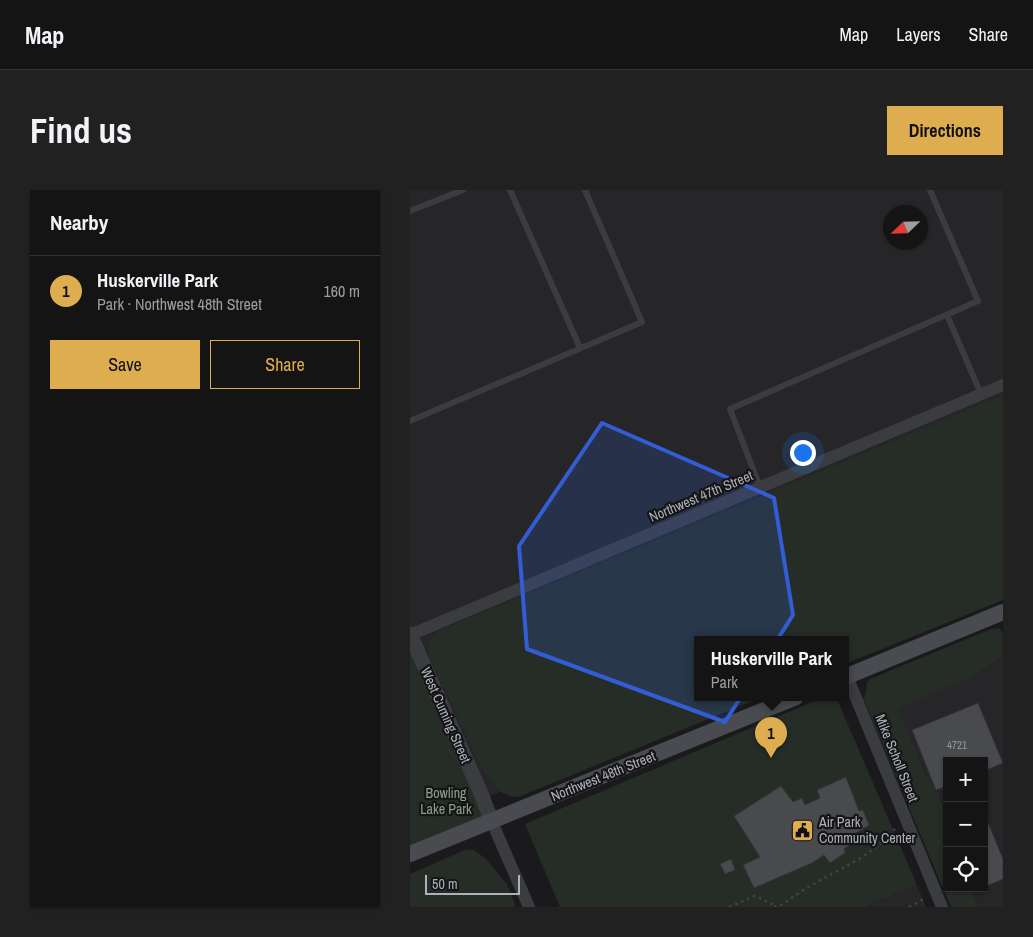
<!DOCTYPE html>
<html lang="en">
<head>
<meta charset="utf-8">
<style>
  :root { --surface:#141415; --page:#212122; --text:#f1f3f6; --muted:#9d9ea0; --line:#333334; --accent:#dead4f }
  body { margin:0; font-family:"Archivo Narrow",sans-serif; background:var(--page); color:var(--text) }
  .controls { position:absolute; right:15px; bottom:15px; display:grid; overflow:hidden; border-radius:0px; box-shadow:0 1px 4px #0004 }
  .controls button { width:45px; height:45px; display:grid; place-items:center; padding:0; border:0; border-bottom:1px solid var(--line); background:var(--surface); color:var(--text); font:25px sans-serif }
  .compass { position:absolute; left:473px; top:15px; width:45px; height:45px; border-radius:50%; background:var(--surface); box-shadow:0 1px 4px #0004; rotate:247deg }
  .scale { position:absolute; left:15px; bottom:12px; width:95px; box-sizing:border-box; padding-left:5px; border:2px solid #aeb1ba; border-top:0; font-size:14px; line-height:18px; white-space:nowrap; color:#aeb1ba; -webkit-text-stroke:4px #151517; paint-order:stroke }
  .you { position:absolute; left:392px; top:262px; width:18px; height:18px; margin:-12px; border:4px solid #fff; border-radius:50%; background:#1a73e8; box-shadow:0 0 0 8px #1a73e833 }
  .badge { display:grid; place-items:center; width:32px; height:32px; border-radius:50%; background:var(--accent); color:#111; font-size:16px; font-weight:700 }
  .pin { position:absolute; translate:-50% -41px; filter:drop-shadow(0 1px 2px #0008) }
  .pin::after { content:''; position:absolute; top:26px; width:18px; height:15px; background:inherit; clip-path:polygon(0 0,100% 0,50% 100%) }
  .popup { position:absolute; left:284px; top:446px; width:155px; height:65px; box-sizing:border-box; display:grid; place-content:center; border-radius:0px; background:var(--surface); filter:drop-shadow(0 1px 4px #0005); font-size:16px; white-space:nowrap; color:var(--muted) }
  .popup b { font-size:19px; color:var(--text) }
  .popup::after { content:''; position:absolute; left:50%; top:100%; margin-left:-10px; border:10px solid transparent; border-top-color:var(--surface) }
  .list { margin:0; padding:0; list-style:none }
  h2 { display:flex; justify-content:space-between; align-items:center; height:65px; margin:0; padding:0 20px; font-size:21px }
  h2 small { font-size:16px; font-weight:400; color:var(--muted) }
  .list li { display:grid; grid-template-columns:32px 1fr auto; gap:15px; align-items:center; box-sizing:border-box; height:70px; padding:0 20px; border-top:1px solid var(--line) }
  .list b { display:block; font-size:19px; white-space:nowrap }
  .list p { margin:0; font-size:16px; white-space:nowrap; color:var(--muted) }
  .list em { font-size:16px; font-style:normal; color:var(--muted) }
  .actions { display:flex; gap:10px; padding:15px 20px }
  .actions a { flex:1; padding:11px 0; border:1px solid var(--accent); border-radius:0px; text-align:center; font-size:18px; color:var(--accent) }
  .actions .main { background:var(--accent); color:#111 }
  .icon { flex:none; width:28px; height:28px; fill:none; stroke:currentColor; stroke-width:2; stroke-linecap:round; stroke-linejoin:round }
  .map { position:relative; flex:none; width:593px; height:717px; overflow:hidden; border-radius:0px }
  header { display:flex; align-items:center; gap:30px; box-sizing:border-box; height:70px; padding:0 25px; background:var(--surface); border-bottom:1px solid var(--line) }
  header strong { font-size:24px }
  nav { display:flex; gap:28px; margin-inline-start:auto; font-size:18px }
  .intro { display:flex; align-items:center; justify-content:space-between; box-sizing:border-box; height:120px; padding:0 30px }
  h1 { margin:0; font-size:35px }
  .button { padding:12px 22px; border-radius:0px; background:var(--accent); color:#111; font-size:18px; font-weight:700 }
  main { display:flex; gap:30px; padding:0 30px }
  aside { flex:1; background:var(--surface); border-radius:0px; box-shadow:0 1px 4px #0004 }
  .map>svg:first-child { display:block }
</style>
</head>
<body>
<header>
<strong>Map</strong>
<nav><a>Map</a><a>Layers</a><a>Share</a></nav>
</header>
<div class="intro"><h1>Find us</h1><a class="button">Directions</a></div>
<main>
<aside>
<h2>Nearby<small></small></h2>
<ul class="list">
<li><span class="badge">1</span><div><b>Huskerville Park</b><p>Park · Northwest 48th Street</p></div><em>160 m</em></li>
</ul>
<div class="actions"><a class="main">Save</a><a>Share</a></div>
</aside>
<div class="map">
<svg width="593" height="717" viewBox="0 0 593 717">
  <rect width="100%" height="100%" fill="#1a1a1c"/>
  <path fill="#262629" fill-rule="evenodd" d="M0,0H593V396L435,449H287V507H322L0,639ZM480,22H510V52H480Z
    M593,450V717H555L547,698H574V571H537V675L463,504Z
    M507,695L516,717H455Z"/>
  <path fill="#262d27" d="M593,205V410L435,474V449H287V507H352L111,606L103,607L91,602L81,591L69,573L18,464C18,452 20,447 31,440Z
    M589,438L593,443L592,466L560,488L488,518L516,587L520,586L537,625V698H560L568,717H541L453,508L455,507L457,493L460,489L581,439Z
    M0,444L82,632L0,664Z
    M414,507H426L507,695L455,717H150L115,634Z
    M55,660H64L75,668L97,694L106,717H0V684Z"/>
  <path fill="#494a4e" stroke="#343437" d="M568,513L593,573L574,581V571H537V596L526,600L502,540Z
    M436,587L449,621L453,620L459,635L445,644L448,649L434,659L435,663L420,673L414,665L402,673L344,698L333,675L350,667L324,626L371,596L383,612L392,608L395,615L410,608L407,600Z
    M574,623L593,669V689L574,697Z
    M321,669L325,680L315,684L310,674Z"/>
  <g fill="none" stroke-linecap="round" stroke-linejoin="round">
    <path stroke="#414347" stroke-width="2.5" stroke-dasharray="2.5 4" stroke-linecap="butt" d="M319,717L345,706L366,716
      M364,717L371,715C386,705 402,694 418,686C442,673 467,661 485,639
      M499,717L514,709"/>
    <path stroke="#3b3c40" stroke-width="6" d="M100,0L170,158
      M0,21L53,0
      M537,125L571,204
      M0,231L232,132L175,0
      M350,297L320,219L568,111L520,0"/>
    <path stroke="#3b3c40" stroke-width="12" d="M0,445L593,195
      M437,486L532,717
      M82,632L119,717"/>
    <path stroke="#3b3c40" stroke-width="15" d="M0,444L70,601L82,632"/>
    <path stroke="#494b50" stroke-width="16" d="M435,487L593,422
      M0,664L386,507"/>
  </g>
  <path fill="#335dd4" fill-opacity="0.2" stroke="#335dd4" stroke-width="4" stroke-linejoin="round" d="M192,233L364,308L383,425L315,532L117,459L109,356Z"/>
  <defs>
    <symbol id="civic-square" viewBox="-11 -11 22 22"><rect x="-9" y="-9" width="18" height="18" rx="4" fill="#dead4f" stroke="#151517"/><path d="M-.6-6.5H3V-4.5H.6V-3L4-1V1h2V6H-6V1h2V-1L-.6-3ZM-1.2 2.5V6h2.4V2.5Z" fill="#111"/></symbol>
  </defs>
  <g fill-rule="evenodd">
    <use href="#civic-square" x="380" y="628" width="25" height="25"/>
  </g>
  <g text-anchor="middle" stroke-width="4.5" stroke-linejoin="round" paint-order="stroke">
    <g font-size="11" fill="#95979f">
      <text x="547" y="559">4721</text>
    </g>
    <g font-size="14" fill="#aeb1ba" stroke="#151517">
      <text transform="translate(291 306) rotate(-23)" y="5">Northwest 47th Street</text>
      <text transform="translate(36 525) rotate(66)" y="5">West Cuming Street</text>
      <text transform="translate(487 568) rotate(68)" y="5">Mike Scholl Street</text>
      <text transform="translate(193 586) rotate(-22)" y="5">Northwest 48th Street</text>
    </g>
    <g font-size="14" fill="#87a289" stroke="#151517">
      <text x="36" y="608">Bowling<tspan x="36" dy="16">Lake Park</tspan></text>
    </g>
    <g font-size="14" fill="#aeb1ba" stroke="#151517" text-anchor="start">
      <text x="409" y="637">Air Park<tspan x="409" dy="16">Community Center</tspan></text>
    </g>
  </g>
</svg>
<div class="controls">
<button>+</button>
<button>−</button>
<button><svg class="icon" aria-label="locate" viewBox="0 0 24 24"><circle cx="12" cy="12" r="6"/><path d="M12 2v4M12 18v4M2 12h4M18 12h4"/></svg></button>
</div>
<svg class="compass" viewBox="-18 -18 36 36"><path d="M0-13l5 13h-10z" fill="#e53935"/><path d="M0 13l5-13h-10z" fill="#9d9ea0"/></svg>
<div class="scale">50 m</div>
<div class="you"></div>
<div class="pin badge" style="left:361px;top:568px">1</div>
<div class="popup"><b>Huskerville Park</b>Park</div>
</div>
</main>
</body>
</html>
